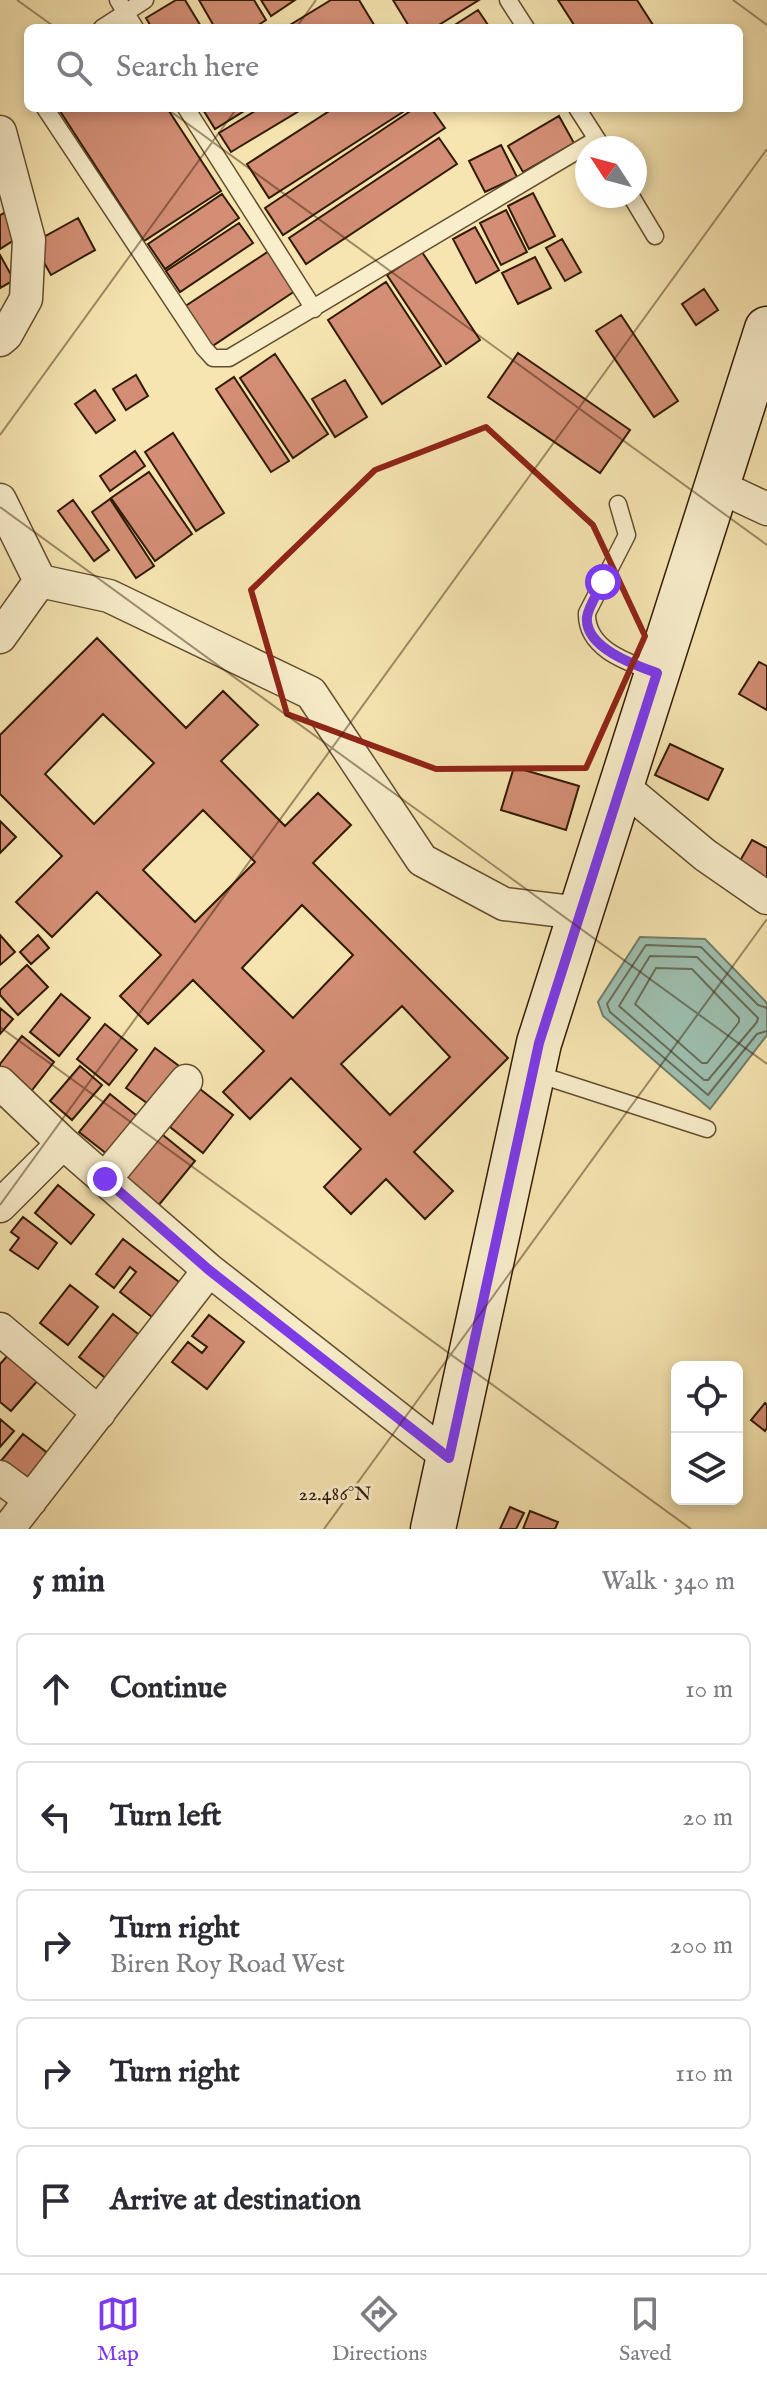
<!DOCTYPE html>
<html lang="en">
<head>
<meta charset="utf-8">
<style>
  :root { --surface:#fff; --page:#f2f2f3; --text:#2b2b33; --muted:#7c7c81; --line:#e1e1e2; --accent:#7c3aed }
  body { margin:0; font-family:"IM FELL English",serif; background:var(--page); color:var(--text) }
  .controls { position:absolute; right:24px; bottom:24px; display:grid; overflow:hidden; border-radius:12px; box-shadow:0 4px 12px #0003 }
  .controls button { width:72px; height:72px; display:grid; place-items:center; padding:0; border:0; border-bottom:2px solid var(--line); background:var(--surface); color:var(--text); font:40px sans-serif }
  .compass { position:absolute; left:575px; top:136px; width:72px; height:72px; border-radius:50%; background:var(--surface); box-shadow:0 4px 12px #0003; rotate:306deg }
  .stop { position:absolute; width:24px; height:24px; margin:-18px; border:6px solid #7c3aed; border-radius:50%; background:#fff }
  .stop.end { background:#7c3aed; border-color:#fff; box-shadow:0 2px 8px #0008 }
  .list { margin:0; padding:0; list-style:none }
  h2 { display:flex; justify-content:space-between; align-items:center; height:104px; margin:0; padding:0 32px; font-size:34px }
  h2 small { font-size:26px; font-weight:400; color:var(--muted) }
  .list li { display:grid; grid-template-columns:52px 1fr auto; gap:24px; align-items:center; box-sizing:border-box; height:112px; margin:0 16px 16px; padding:0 16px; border:2px solid var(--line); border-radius:12px }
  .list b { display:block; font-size:30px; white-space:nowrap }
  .list p { margin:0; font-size:26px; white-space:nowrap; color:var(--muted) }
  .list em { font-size:26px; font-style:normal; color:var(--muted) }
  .icon { flex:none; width:44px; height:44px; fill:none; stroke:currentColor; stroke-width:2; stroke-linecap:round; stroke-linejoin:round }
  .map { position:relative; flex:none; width:767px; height:1529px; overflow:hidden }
  .search { position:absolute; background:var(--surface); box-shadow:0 4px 12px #0003; left:24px; right:24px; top:24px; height:88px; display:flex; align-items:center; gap:20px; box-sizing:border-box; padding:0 28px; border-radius:12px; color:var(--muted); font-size:30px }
  .sheet { height:744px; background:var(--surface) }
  nav { display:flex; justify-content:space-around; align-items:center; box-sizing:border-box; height:112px; border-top:2px solid var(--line); background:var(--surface); font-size:22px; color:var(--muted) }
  nav a { display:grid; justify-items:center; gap:4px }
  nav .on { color:var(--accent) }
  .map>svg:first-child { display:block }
</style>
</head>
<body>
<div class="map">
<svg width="767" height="1529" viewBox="0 0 767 1529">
  <rect width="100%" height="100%" fill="#f6e5b1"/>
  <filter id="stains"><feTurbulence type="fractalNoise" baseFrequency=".0025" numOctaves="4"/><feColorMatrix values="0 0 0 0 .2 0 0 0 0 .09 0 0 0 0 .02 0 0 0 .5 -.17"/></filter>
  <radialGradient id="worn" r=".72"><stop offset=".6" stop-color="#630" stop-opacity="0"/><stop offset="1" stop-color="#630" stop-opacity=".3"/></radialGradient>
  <path fill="#9dbfaf" stroke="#727d6b" stroke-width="2" d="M640,937L705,939L767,1003V1035L710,1109L603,1016L598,1002Z"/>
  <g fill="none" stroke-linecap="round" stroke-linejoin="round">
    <path stroke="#686d5a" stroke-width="2" d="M650,956L697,957L758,1018L757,1022L708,1080H704L619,1006Z
      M656,968L692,969L739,1018V1022L707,1063H702L635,1004Z
      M767,1008L758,1005L701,947L646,945L607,1004L610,1012L708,1095L757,1034L767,1031"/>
  </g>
  <path fill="#d38e75" stroke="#321b04" stroke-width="2" fill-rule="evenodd" d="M176,0H185L202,28H152L146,18Z
    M199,0H254L266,20L254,28H215Z
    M261,0H295L271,16Z
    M331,0H359L376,28H285Z
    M393,0H479L434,28H410Z
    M558,0H637L655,28H576Z
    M478,10L490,28H450Z
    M58,108H167L221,191L144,241Z
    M202,108H249L215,129Z
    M260,108H304L231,152L219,133Z
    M334,108H409L269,198L247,164Z
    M415,108H431L445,128L283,235L265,208Z
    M559,116L574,143L523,172L508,146Z
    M439,138L457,164L306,264L289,238Z
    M501,145L517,177L485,192L469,161Z
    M533,193L555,236L529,249L508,206Z
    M222,194L239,218L165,269L148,244Z
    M506,210L527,252L501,265L480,223Z
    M4,213L19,237L0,249V215Z
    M78,218L95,250L51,275L33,243Z
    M239,223L253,243L180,292L166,271Z
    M475,227L499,270L476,283L453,239Z
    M562,239L581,272L565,281L546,248Z
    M269,251L295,291L211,347L184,307Z
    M422,252L480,340L446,364L387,275Z
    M0,255L14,280L0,288Z
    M535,257L551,288L518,304L502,273Z
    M386,282L441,366L382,404L328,320Z
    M704,289L718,310L696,325L682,304Z
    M621,315L678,401L654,417L596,331Z
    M518,353L630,430L600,473L488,397Z
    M275,354L328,434L293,458L240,378Z
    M136,375L148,396L126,410L113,389Z
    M234,377L289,461L271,472L216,389Z
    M345,380L367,417L335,437L312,399Z
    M95,390L115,420L96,433L75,404Z
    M173,433L224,513L196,531L145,452Z
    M135,451L145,466L110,491L100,476Z
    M149,472L192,534L155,561L111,498Z
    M110,499L154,566L136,578L92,512Z
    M73,500L109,550L94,561L58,511Z
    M97,638L186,728L223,691L258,725L221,761L285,826L318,793L351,825L313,863L508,1058L414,1152L453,1191L425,1219L386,1179L351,1214L324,1187L361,1149L291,1078L250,1119L223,1092L264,1051L193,980L148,1024L120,996L161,955L97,892L52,937L16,902L62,856L0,794V735ZM103,714L154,763L94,824L45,774ZM203,810L255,862L195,922L143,870ZM302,905L353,955L293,1018L242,968ZM402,1006L450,1057L390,1115L341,1064Z
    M759,662L767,666V710L739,694Z
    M670,744L723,769L708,800L655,775Z
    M514,767L579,786L566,830L501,810Z
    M0,821L16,837L0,853Z
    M752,840L767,848V884L737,866Z
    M0,935L15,952L0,965Z
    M38,935L49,948L31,964L20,952Z
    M27,965L48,987L18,1015L0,995V990Z
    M61,994L90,1018L59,1056L30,1032Z
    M0,1008L13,1019L0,1034Z
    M105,1024L137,1050L109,1085L77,1059Z
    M22,1036L54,1062L29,1094L0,1072V1064Z
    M155,1048L183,1069L154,1108L126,1088Z
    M80,1066L102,1085L72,1120L50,1101Z
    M200,1089L233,1115L203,1153L170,1127Z
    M110,1094L142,1120L112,1158L79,1132Z
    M158,1131L195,1161L158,1206L121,1175Z
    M58,1185L94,1215L71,1244L35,1213Z
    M23,1217L57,1243L38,1269L10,1250L19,1238L11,1232Z
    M123,1239L179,1282L152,1317L120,1292L136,1272L130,1267L114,1288L96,1274Z
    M70,1285L98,1307L68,1345L40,1323Z
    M113,1314L143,1338L108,1380L79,1357Z
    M209,1315L244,1342L207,1389L172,1362L188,1342L202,1353L207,1347L192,1336Z
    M10,1353L39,1379L11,1411L0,1402V1364Z
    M765,1403L767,1405V1428L765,1431L751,1420Z
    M0,1419L14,1431L0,1447Z
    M23,1434L54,1458L27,1492L0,1462Z
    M510,1507L524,1513L516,1529H500Z
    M530,1511L558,1522L555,1529H523Z"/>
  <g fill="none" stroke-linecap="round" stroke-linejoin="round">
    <defs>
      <path id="lane" d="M118,0L135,28
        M508,0L526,28
        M102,28L145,0
        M45,108L204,348L213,358H229L597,139
        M186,108L314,309
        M577,108L602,147
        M631,196L655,236
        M618,504L627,535L587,613C586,649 627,662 656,673
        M534,1073L707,1129"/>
      <path id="street" d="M0,132L29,240L26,299L6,335L0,340
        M716,485L767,509
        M0,500L40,581
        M40,581L109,596L311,693L422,860L504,904L580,913
        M0,637L40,581
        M621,785L705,855L767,898
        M0,1083L63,1143L209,1270L449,1458
        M105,1179L186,1081
        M0,1206L63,1143
        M0,1329L99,1413
        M0,1477L31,1500
        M8,1529L209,1270"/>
      <path id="secondary" d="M433,1529L539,1043L767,329"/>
    </defs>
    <use href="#lane" stroke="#634e2f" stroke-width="19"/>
    <use href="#street" stroke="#634e2f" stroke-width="35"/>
    <use href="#secondary" stroke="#321b04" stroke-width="47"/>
    <use href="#lane" stroke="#f9eecc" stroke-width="16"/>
    <use href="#street" stroke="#f9eecc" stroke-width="32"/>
    <use href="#secondary" stroke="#f9eecc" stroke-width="44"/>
  </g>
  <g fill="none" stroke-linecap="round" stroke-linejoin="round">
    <path stroke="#7c3aed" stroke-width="10" d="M105,1179L209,1270L449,1458L539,1043L657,673C634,665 584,647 587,617C589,605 598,593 603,582"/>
  </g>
  <path fill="none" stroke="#8f2418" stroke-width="6" stroke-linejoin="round" d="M486,427L593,525L645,636L586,768L436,769L287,714L251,590L375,470Z"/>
  <path fill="none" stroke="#321b04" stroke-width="2" stroke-opacity="0.45" d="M17,0L56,28M733,0L767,25M296,28L316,0M166,108L767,545M0,435L237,108M0,507L767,1064M0,1027L691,1529M0,1205L767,149M324,1529L767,919"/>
  <g font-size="20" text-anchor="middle" fill="#321b04" stroke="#f9eecc" stroke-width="6" stroke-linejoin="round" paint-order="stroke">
    <text x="335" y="1500">22.486°N</text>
  </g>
  <rect width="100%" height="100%" filter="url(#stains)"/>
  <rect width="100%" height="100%" fill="url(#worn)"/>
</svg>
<div class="controls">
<button><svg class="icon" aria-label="locate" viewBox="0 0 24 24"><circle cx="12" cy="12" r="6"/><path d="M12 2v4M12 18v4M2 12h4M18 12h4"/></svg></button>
<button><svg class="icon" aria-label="layers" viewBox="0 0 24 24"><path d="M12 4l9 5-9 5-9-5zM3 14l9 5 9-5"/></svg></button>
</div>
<svg class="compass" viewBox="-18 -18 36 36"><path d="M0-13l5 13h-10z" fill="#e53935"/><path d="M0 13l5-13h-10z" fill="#7c7c81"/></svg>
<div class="stop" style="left:603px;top:582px"></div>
<div class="stop end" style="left:105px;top:1179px"></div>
<div class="search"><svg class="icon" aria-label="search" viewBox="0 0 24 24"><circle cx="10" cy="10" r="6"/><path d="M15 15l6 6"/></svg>Search here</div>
</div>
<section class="sheet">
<h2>5 min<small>Walk · 340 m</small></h2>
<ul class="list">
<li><svg class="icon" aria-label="ahead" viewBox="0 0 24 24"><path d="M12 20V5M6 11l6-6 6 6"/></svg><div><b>Continue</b></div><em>10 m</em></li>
<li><svg class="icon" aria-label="left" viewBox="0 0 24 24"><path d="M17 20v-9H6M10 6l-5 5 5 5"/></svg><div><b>Turn left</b></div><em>20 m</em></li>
<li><svg class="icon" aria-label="right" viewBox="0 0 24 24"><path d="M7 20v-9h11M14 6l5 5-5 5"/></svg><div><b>Turn right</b><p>Biren Roy Road West</p></div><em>200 m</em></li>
<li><svg class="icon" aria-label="right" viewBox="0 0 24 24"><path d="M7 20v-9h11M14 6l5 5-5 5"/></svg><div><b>Turn right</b></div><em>110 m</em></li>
<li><svg class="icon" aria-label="arrive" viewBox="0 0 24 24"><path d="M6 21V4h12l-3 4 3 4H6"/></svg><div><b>Arrive at destination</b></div></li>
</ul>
</section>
<nav>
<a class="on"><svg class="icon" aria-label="map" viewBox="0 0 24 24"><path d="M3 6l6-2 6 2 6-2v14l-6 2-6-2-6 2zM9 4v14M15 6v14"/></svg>Map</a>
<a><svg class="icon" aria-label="directions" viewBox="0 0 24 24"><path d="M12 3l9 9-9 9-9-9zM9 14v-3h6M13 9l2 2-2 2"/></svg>Directions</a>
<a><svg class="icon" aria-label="saved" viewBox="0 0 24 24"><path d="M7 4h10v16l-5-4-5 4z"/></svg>Saved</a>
</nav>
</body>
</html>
